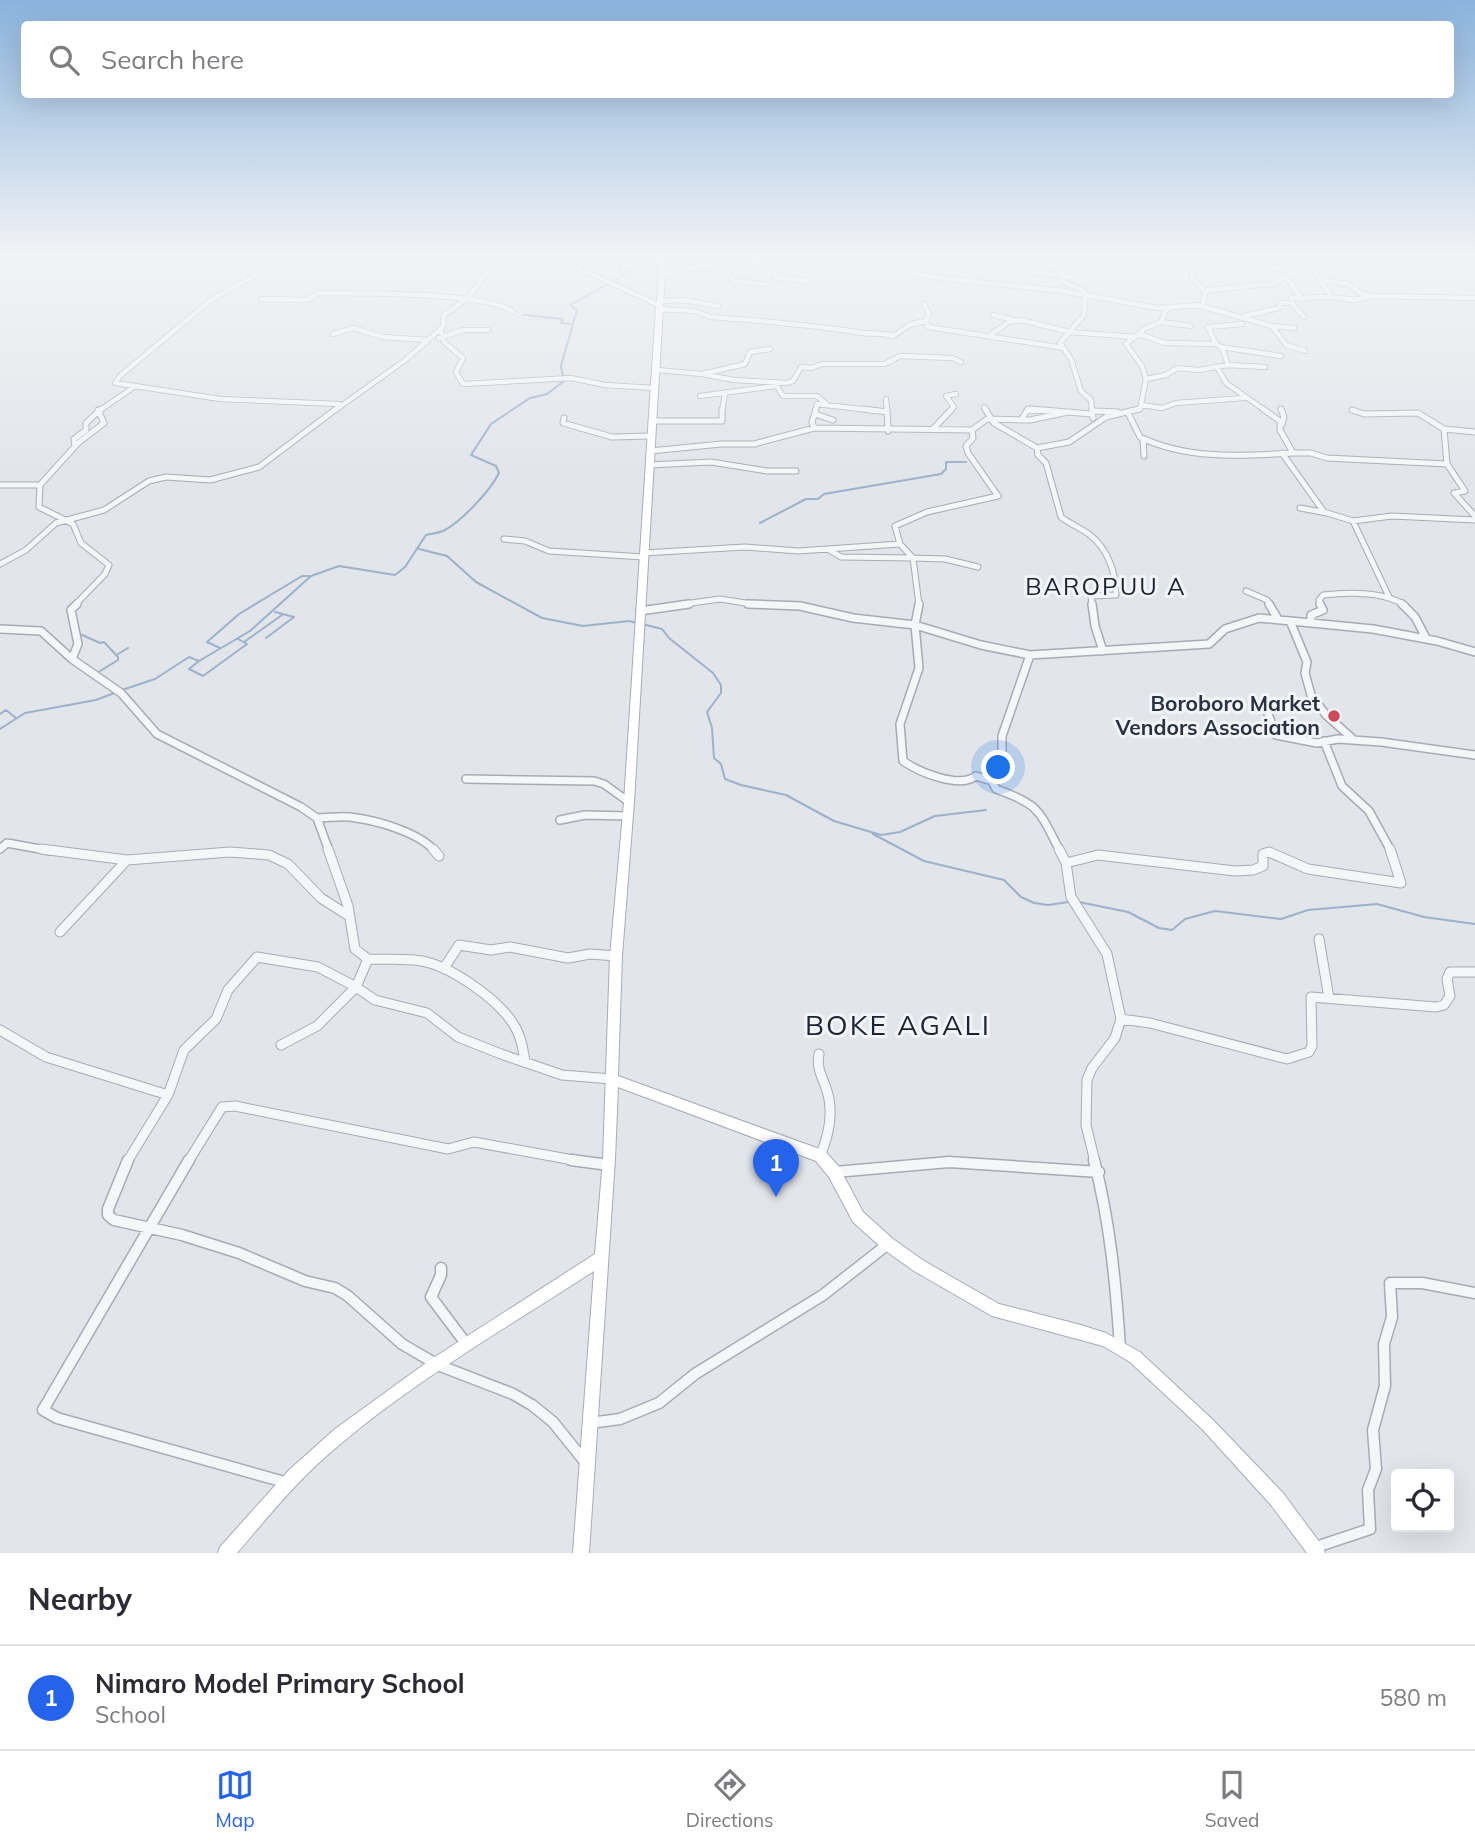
<!DOCTYPE html>
<html lang="en">
<head>
<meta charset="utf-8">
<style>
  :root { --surface:#fff; --page:#f2f2f3; --text:#2b2b33; --muted:#7c7c81; --line:#e1e1e2; --accent:#2563eb }
  body { margin:0; font-family:Mulish,sans-serif; background:var(--page); color:var(--text) }
  .controls { position:absolute; right:21px; bottom:21px; display:grid; overflow:hidden; border-radius:7px; box-shadow:0 7px 28px #0002 }
  .controls button { width:63px; height:63px; display:grid; place-items:center; padding:0; border:0; border-bottom:2px solid var(--line); background:var(--surface); color:var(--text); font:35px sans-serif }
  .you { position:absolute; left:999px; top:768px; width:24px; height:24px; margin:-18px; border:5px solid #fff; border-radius:50%; background:#1a73e8; box-shadow:0 0 0 10px #1a73e833 }
  .badge { display:grid; place-items:center; width:46px; height:46px; border-radius:50%; background:var(--accent); color:#fff; font-size:23px; font-weight:700 }
  .pin { position:absolute; translate:-50% -58px; filter:drop-shadow(0 2px 4px #0008) }
  .pin::after { content:''; position:absolute; top:37px; width:24px; height:21px; background:inherit; clip-path:polygon(0 0,100% 0,50% 100%) }
  .list { margin:0; padding:0; list-style:none }
  h2 { display:flex; justify-content:space-between; align-items:center; height:91px; margin:0; padding:0 28px; font-size:30px }
  h2 small { font-size:23px; font-weight:400; color:var(--muted) }
  .list li { display:grid; grid-template-columns:46px 1fr auto; gap:21px; align-items:center; box-sizing:border-box; height:105px; padding:0 28px; border-top:2px solid var(--line) }
  .list b { display:block; font-size:26px; white-space:nowrap }
  .list p { margin:0; font-size:23px; white-space:nowrap; color:var(--muted) }
  .list em { font-size:23px; font-style:normal; color:var(--muted) }
  .icon { flex:none; width:38px; height:38px; fill:none; stroke:currentColor; stroke-width:2; stroke-linecap:round; stroke-linejoin:round }
  .map { position:relative; flex:none; width:1475px; height:1553px; overflow:hidden }
  .search { position:absolute; background:var(--surface); box-shadow:0 7px 28px #0002; left:21px; right:21px; top:21px; height:77px; display:flex; align-items:center; gap:18px; box-sizing:border-box; padding:0 24px; border-radius:7px; color:var(--muted); font-size:26px }
  .sheet { height:196px; background:var(--surface) }
  nav { display:flex; justify-content:space-around; align-items:center; box-sizing:border-box; height:98px; border-top:2px solid var(--line); background:var(--surface); font-size:19px; color:var(--muted) }
  nav a { display:grid; justify-items:center; gap:4px }
  nav .on { color:var(--accent) }
  .map>svg:first-child { display:block }
</style>
</head>
<body>
<div class="map">
<svg width="1475" height="1553" viewBox="0 0 1475 1553">
  <rect width="100%" height="100%" fill="#e2e5ea"/>
  <g fill="none" stroke-linecap="round" stroke-linejoin="round">
    <path stroke="#9db2ca" stroke-width="2" d="M622,276L654,256
      M524,315L563,319L561,323L570,324
      M760,523L806,499H818L824,494L941,474L946,469V462H966
      M419,549L447,556L476,582L542,618L583,626L629,621L637,623
      M642,624L662,629L669,638L713,673L721,685V693L707,712L712,728L714,758L721,764L725,779L741,785L786,795L834,821L881,835L900,832L935,816L986,810
      M80,634L100,643L104,642L118,657V660L97,673
      M266,638L294,617L275,612
      M244,642L282,615
      M220,648L207,642L239,614L302,576H309
      M118,654L128,648
      M199,661L189,669L203,676L247,644L238,639
      M122,690L155,679L189,657L199,661L250,631L311,576L339,566L395,575L405,567L426,535C431,534 438,533 443,531C460,523 491,490 499,473L496,466L471,455L491,424L530,398L547,394L564,381L561,366L577,310L570,305L622,276L619,258L624,256
      M0,714L6,710L16,718
      M0,729L25,713L96,700L117,692
      M873,834L924,861L1004,880L1021,897L1034,903L1048,905L1069,902
      M1079,902L1128,912L1159,928L1172,930L1185,919L1215,911L1281,919L1308,910L1377,904L1424,917L1475,924"/>
    <defs>
      <path id="street-far4" d="M275,256L264,270L211,300L121,375L115,383L220,399L339,404
        M874,256L908,272L932,277L1063,291L1157,308L1203,305L1205,291L1209,290L1272,284L1304,268L1305,259L1309,256
        M1046,256L1051,265L1063,274L1064,282L1082,290L1086,295
        M1184,256L1181,262L1193,273L1192,278L1205,291
        M1236,256L1252,264L1296,272
        M769,260L775,269V277L807,281
        M0,264L24,256
        M1305,265L1315,272L1320,280L1348,284L1362,294L1370,295
        M724,268L733,281L764,284
        M1024,271L1072,277
        M661,274L701,266L735,267L785,256
        M1286,277L1303,300
        M1085,295L1084,315L1060,343L1071,359L1081,391L1091,400L1092,411
        M1332,297L1354,300L1374,296L1475,298
        M1291,298L1332,297L1320,280
        M261,299L308,300L318,293C358,294 486,291 513,312
        M659,301L683,300L718,306
        M924,304L929,314L926,321L928,327L1064,348
        M1201,306L1272,326L1294,328
        M658,309L694,311L711,317C760,321 808,324 856,332C869,335 880,332 893,336L911,324L926,321
        M993,315L1014,320
        M1244,316L1279,308L1280,303H1292L1304,317
        M1161,322L1191,326
        M1272,326L1286,345L1305,351
        M440,329L444,342L463,358L456,372L463,384L571,378L605,385L654,388
        M333,334L353,328L383,337L427,340
        M1139,334L1165,343L1216,344L1222,348L1228,365
        M990,335L1009,322L1021,320L1070,332L1135,337L1144,329L1161,322L1166,310L1171,307
        M1134,337L1126,344L1142,366L1146,379
        M439,338L463,330H488
        M1216,344L1208,327L1242,324
        M1221,347L1281,356
        M1217,367L1226,383L1266,411
        M657,370L702,374L745,364L750,352L770,349
        M702,374L734,380L786,383L793,381L801,367L812,368L822,364H885L900,356L952,358L961,362
        M777,386L783,396H817L826,404
        M700,396L775,386
        M886,399L887,411
        M1141,405L1162,408L1176,403L1244,398
        M984,407L987,411
        M1352,410L1355,411
        M99,411L134,387
        M334,411L404,361L443,327L444,315L468,298L493,264L508,256
        M722,411L725,394
        M815,411L817,404L878,411
        M950,411L954,407L946,396L956,394
        M1027,411H1054
        M1131,411L1140,409L1146,379L1166,375L1177,368L1199,370L1228,365L1265,367"/>
      <path id="street-far3" d="M863,409L887,412
        M887,409L888,431
        M985,409L994,423L1037,448L1038,455L1046,463L1061,517C1070,524 1081,528 1090,535C1108,549 1116,573 1116,595L1091,596L1092,605
        M1031,409L1067,412
        M1092,409L1093,418
        M1281,409L1284,417L1282,424
        M1352,410L1364,414L1418,413L1444,429L1475,432
        M1095,411L1118,412
        M1128,413L1140,437C1187,460 1242,456 1293,453L1280,430V421L1263,409
        M815,414L833,420
        M564,418L563,423L612,437L651,436
        M1021,420L1028,409
        M651,421H722V409
        M814,428L812,422L816,409
        M933,429L952,409
        M972,430L973,438L966,446L968,453L998,496L927,512L895,526L900,544L913,558L945,559L978,567
        M1143,439L1144,456
        M75,446L74,439L86,430V423L101,409
        M1037,448L1069,442L1106,417L1139,409
        M650,451L721,444H754L814,428L972,430L987,419L1030,420L1068,412L1091,414
        M1282,453L1324,512L1353,521L1389,597
        M1293,453H1311L1327,458L1447,464L1444,429
        M1447,464L1465,491L1454,493L1475,516
        M649,465L711,462L767,471H796
        M0,485H40
        M1300,508L1327,513
        M1353,521L1392,516L1475,520
        M504,539L525,541L549,551L644,557
        M828,549L841,557L913,558L919,605
        M644,553L745,547L798,551L900,544
        M0,564L26,550L56,523L104,510L149,481L166,477L210,480L259,467L336,409
        M1246,591L1267,600L1270,605
        M75,605L105,574L109,565L81,543L73,524L39,507L40,485L78,443L104,423L98,410
        M677,605L720,599L758,605
        M1321,605L1319,600L1323,595C1349,592 1382,591 1405,605"/>
      <path id="street-far2" d="M77,604L71,610L78,644L72,659L121,693L157,734L301,807L317,818L329,851
        M748,604L800,606L853,618L915,625L981,645L1030,655L1209,644L1225,629L1259,618L1373,629L1437,641L1475,652
        M919,604L915,625L919,668L900,724L903,761C919,772 959,789 976,776L992,781
        M1092,604L1095,626L1103,651
        M1269,604L1278,619
        M1402,604L1415,617L1426,638
        M640,611L689,604
        M1290,621L1307,662L1305,673L1311,695L1326,715L1353,739
        M1311,622V615L1323,610L1320,604
        M0,629L41,631L72,659
        M1030,655L1002,736V751L992,781L996,789C1041,805 1039,811 1060,851
        M1267,711L1276,735L1317,743L1338,739L1381,742L1475,755
        M1324,741L1342,786L1369,811L1391,851
        M466,779L594,781L604,784L629,802
        M317,818C328,818 339,816 350,817C376,820 418,832 435,851
        M560,820L585,815L628,816
        M0,849L7,843L51,851"/>
      <path id="street-far1" d="M41,849L127,860
        M328,849L348,906L355,949L368,959L356,987L375,1000L427,1013L458,1037L501,1054L562,1075L611,1079
        M433,849L439,856
        M1059,849L1066,863L1071,897L1107,954L1121,1019L1115,1038L1092,1068L1087,1080L1086,1125L1095,1162
        M1066,863L1098,855L1235,871L1253,870L1263,866V854L1269,852L1308,869L1401,883L1390,849
        M60,932L127,860L230,852L269,855L288,864L321,898L349,916
        M1319,939L1329,998
        M368,959C386,960 405,958 422,961C452,967 498,999 514,1025C521,1036 523,1049 525,1061
        M444,968L459,945L491,950L510,947L568,958L590,954L616,956
        M1121,1019L1150,1023L1287,1059L1309,1052L1312,1046L1311,997L1436,1007L1444,1005L1450,996L1447,979L1450,972H1475
        M0,1030L46,1057L168,1095L127,1162
        M819,1054C816,1069 823,1078 827,1091C834,1113 829,1135 820,1156
        M168,1095L184,1050L216,1019L228,990L257,957L318,967L356,987L317,1026L281,1045
        M188,1162L222,1107L235,1106L448,1149L474,1142L584,1162"/>
      <path id="street" d="M128,1160L108,1209V1215L114,1220L182,1235L239,1253L305,1281L335,1288L348,1296L402,1344L438,1365L513,1394L532,1405L553,1422L586,1463
        M189,1160L43,1410L57,1418L288,1483
        M571,1160L609,1165
        M1094,1160C1110,1222 1116,1285 1120,1348
        M835,1172L949,1162L1099,1172
        M441,1268V1275L431,1297L467,1345
        M590,1423L620,1419L659,1403L695,1374L823,1295L888,1244
        M1316,1547L1370,1529L1368,1490L1376,1469L1373,1430L1385,1386L1384,1344L1392,1317L1390,1283H1422L1475,1293"/>
      <path id="secondary" d="M548,256H555L657,302L660,256H666L634,802L622,956L618,1076L825,1151L839,1167L863,1212L893,1239L924,1261L999,1304L1081,1325L1106,1333L1140,1352L1213,1420L1283,1493L1323,1547L1325,1553H1307L1271,1505L1203,1430L1130,1362L1103,1346L992,1316L914,1271L883,1249L853,1222L829,1177L816,1161L618,1087L615,1159L589,1553H573L594,1271C505,1329 411,1382 331,1452C296,1482 267,1518 237,1553H218L220,1547L289,1470L335,1429L430,1360L595,1254L603,1159L610,956L624,802L656,306Z"/>
    </defs>
    <use href="#street-far4" stroke="#a7acb4" stroke-width="6"/>
    <use href="#street-far3" stroke="#a7acb4" stroke-width="7"/>
    <use href="#street-far2" stroke="#a7acb4" stroke-width="10"/>
    <use href="#street-far1" stroke="#a7acb4" stroke-width="11"/>
    <use href="#street" stroke="#a7acb4" stroke-width="13"/>
    <use href="#secondary" stroke="#a7acb4" stroke-width="2"/>
    <use href="#street-far4" stroke="#f5f6f8" stroke-width="4.5"/>
    <use href="#street-far3" stroke="#f5f6f8" stroke-width="5"/>
    <use href="#street-far2" stroke="#f5f6f8" stroke-width="7"/>
    <use href="#street-far1" stroke="#f5f6f8" stroke-width="9"/>
    <use href="#street" stroke="#f5f6f8" stroke-width="10"/>
    <use href="#secondary" fill="#fff" fill-rule="evenodd"/>
  </g>
  <linearGradient id="sky" x2="0" y2="1"><stop stop-color="#8ab3dc"/><stop offset="0.54" stop-color="#f2f3f6"/><stop offset="1" stop-color="#f2f3f6" stop-opacity="0"/></linearGradient>
  <rect width="1475" height="474" fill="url(#sky)"/>
  <circle fill="#ce485a" stroke="#f2f4f8" stroke-width="2.5" cx="1334" cy="716" r="7"/>
  <g text-anchor="middle" stroke-width="6" stroke-linejoin="round" paint-order="stroke">
    <g font-size="21" font-weight="bold" fill="#2a3242" stroke="#f2f4f8" text-anchor="end">
      <text x="1320" y="711">Boroboro Market<tspan x="1320" dy="24">Vendors Association</tspan></text>
    </g>
    <g font-size="24" letter-spacing="2" fill="#1c2333" stroke="#f2f4f8">
      <text x="1106" y="595">BAROPUU A</text>
    </g>
    <g font-size="28" letter-spacing="2" fill="#1c2333" stroke="#f2f4f8">
      <text x="898" y="1035">BOKE AGALI</text>
    </g>
  </g>
</svg>
<div class="controls">
<button><svg class="icon" aria-label="locate" viewBox="0 0 24 24"><circle cx="12" cy="12" r="6"/><path d="M12 2v4M12 18v4M2 12h4M18 12h4"/></svg></button>
</div>
<div class="you"></div>
<div class="pin badge" style="left:776px;top:1197px">1</div>
<div class="search"><svg class="icon" aria-label="search" viewBox="0 0 24 24"><circle cx="10" cy="10" r="6"/><path d="M15 15l6 6"/></svg>Search here</div>
</div>
<section class="sheet">
<h2>Nearby<small></small></h2>
<ul class="list">
<li><span class="badge">1</span><div><b>Nimaro Model Primary School</b><p>School</p></div><em>580 m</em></li>
</ul>
</section>
<nav>
<a class="on"><svg class="icon" aria-label="map" viewBox="0 0 24 24"><path d="M3 6l6-2 6 2 6-2v14l-6 2-6-2-6 2zM9 4v14M15 6v14"/></svg>Map</a>
<a><svg class="icon" aria-label="directions" viewBox="0 0 24 24"><path d="M12 3l9 9-9 9-9-9zM9 14v-3h6M13 9l2 2-2 2"/></svg>Directions</a>
<a><svg class="icon" aria-label="saved" viewBox="0 0 24 24"><path d="M7 4h10v16l-5-4-5 4z"/></svg>Saved</a>
</nav>
</body>
</html>
